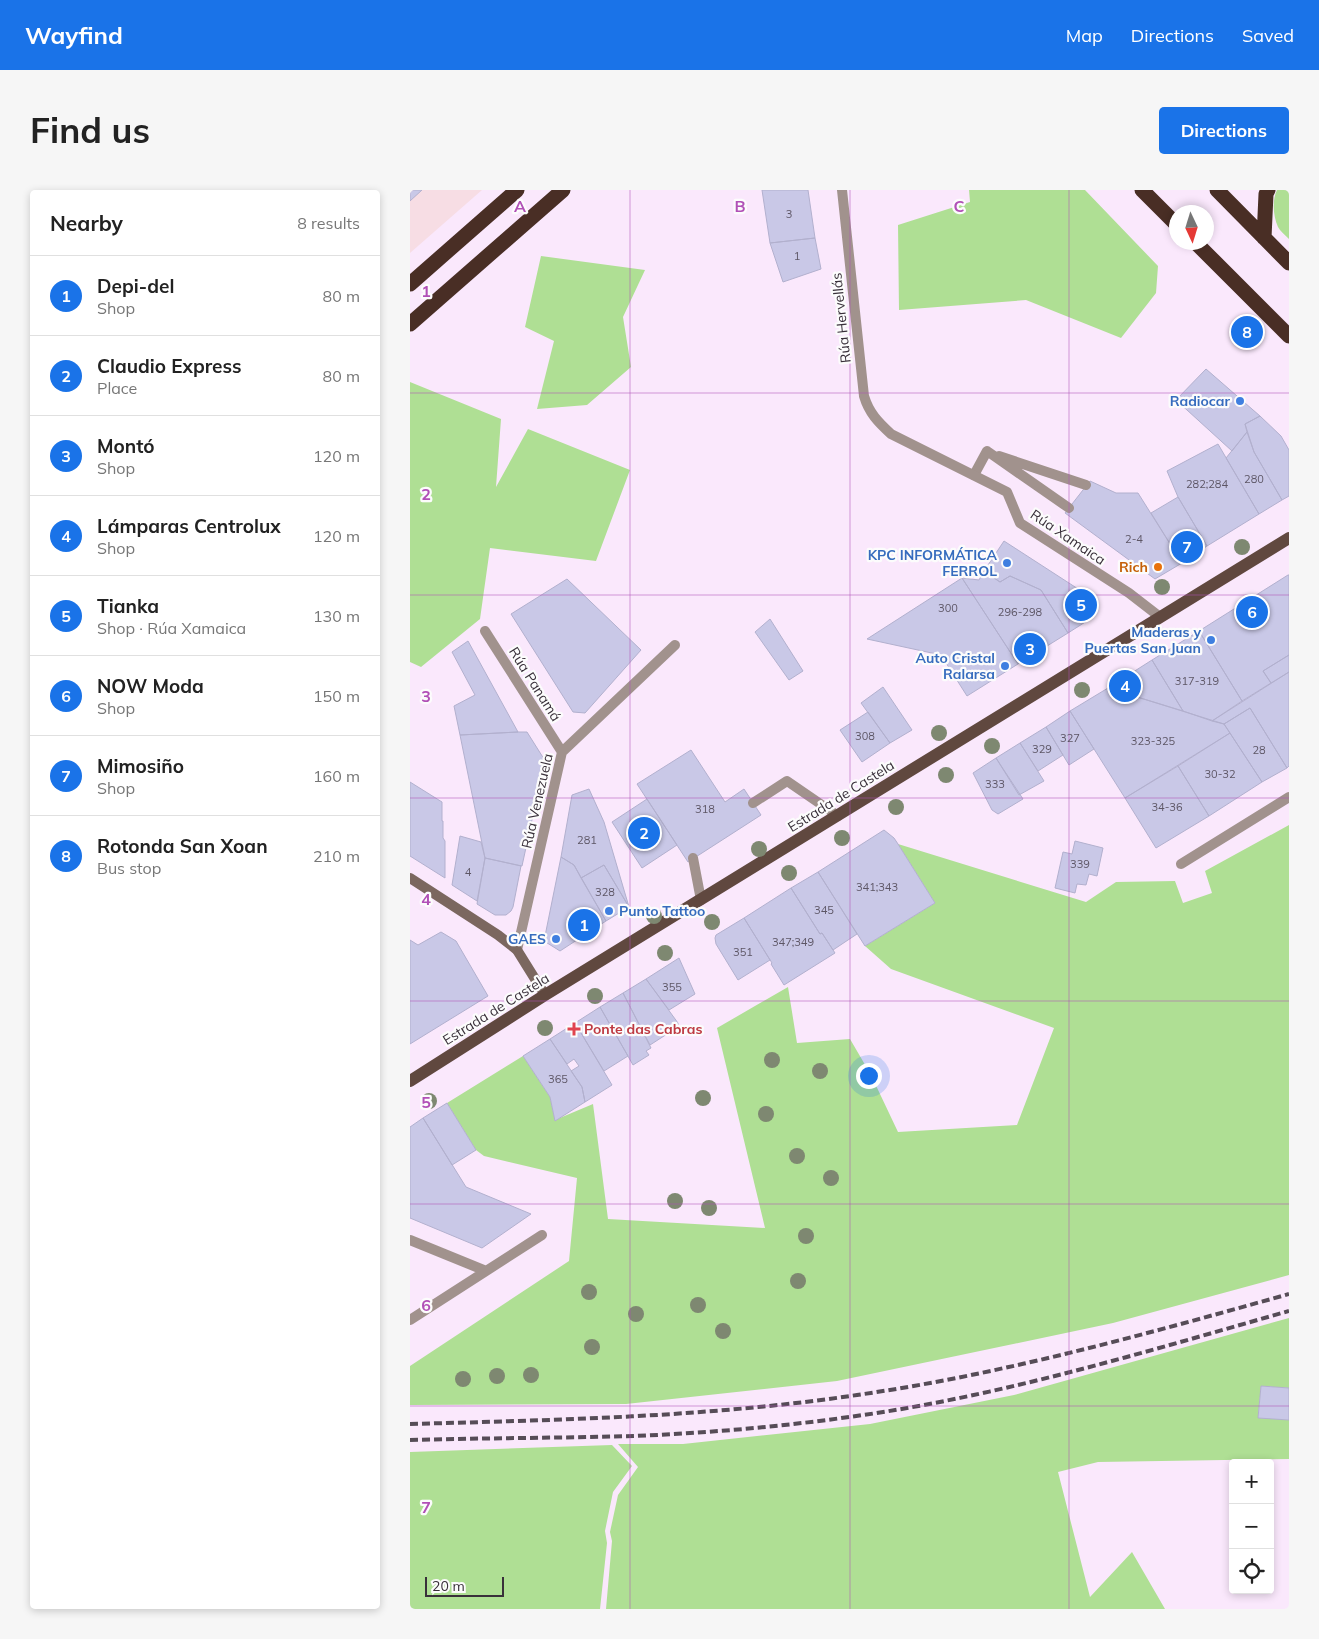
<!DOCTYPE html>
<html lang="en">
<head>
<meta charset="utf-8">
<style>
  :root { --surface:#fff; --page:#f6f6f6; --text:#222; --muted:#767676; --line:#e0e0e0; --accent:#1a73e8 }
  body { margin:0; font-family:Mulish,sans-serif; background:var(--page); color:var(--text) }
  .controls { position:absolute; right:15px; bottom:15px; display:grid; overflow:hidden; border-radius:5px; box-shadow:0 2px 8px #0003 }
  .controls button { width:45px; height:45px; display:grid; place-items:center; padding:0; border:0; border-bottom:1px solid var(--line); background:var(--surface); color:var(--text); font:25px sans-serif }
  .compass { position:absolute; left:759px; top:15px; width:45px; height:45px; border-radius:50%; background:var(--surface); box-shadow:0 2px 8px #0003; rotate:176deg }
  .scale { position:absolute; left:15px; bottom:12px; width:79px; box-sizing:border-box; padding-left:5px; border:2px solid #39303a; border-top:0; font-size:14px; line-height:18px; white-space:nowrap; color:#39303a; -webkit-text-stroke:4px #fcfcfc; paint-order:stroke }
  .you { position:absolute; left:458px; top:885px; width:18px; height:18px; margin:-12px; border:4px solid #fff; border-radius:50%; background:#1a73e8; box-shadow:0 0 0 8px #1a73e833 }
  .badge { display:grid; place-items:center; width:32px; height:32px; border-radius:50%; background:var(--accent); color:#fff; font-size:16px; font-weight:700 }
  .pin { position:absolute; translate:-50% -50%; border:2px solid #fff; box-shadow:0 1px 5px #0006 }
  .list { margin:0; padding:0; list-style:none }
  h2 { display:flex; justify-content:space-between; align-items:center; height:65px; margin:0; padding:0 20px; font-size:21px }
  h2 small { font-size:16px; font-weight:400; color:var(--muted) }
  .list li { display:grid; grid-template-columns:32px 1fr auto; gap:15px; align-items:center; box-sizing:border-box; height:80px; padding:0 20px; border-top:1px solid var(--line) }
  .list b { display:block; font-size:19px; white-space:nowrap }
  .list p { margin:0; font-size:16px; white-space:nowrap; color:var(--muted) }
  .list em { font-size:16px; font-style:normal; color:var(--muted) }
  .icon { flex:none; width:28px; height:28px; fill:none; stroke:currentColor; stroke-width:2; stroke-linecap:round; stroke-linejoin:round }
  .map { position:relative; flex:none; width:879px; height:1419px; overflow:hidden; border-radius:5px }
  header { display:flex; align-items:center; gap:30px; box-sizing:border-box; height:70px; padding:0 25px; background:var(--accent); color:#fff }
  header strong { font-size:24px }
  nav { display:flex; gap:28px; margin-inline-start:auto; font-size:18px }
  .intro { display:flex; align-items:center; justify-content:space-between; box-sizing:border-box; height:120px; padding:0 30px }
  h1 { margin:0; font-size:35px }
  .button { padding:12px 22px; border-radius:5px; background:var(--accent); color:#fff; font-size:18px; font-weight:700 }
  main { display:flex; gap:30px; padding:0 30px }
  aside { flex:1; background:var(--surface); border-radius:5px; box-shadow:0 2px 8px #0003 }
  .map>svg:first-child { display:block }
</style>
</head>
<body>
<header>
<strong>Wayfind</strong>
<nav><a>Map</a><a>Directions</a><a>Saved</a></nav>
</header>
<div class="intro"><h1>Find us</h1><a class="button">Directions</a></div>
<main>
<aside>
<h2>Nearby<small>8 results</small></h2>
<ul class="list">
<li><span class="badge">1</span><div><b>Depi-del</b><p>Shop</p></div><em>80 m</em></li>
<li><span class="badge">2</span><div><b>Claudio Express</b><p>Place</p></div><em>80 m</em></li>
<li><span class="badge">3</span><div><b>Montó</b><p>Shop</p></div><em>120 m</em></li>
<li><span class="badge">4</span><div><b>Lámparas Centrolux</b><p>Shop</p></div><em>120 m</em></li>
<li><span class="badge">5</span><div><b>Tianka</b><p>Shop · Rúa Xamaica</p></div><em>130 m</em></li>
<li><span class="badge">6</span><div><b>NOW Moda</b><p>Shop</p></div><em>150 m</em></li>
<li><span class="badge">7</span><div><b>Mimosiño</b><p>Shop</p></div><em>160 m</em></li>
<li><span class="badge">8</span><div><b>Rotonda San Xoan</b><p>Bus stop</p></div><em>210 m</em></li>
</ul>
</aside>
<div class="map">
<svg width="879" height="1419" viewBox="0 0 879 1419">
  <rect width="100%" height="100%" fill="#fae8fc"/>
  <path fill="#f7dde4" d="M0,0H72L0,63Z"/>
  <path fill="#afdf94" d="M559,0H675L748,76L746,103L711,148L616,110L489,120L488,35L560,12Z
    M867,0H879V49C875,45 870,41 868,37C863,26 862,10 867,0Z
    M131,66L235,80L213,127L221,177L177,215L127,219L144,151L115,137Z
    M0,192L91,229L86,297L118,239L220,280L186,371L80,358L70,429L11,477L0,472Z
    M879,635V1085L703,1133L427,1191L216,1214L0,1215V1176L159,1071L167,988L74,966L66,960L37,913L113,866L140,907L145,930L183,914L198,1029L355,1038L307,838L378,797L387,853L440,849L461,885L488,942L607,935L644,838L481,779L455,756L525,713L488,654L676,712L706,692L765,691L773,713L802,703L795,681Z
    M879,1128V1198L851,1196L848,1227L879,1230V1269L688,1272L648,1282L680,1407L722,1362L755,1419H196L202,1351L200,1342L208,1305L228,1277L208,1254H273L460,1234L604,1205Z
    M202,1255L222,1276L203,1302L195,1341L197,1353L190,1419H0V1262Z"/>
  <path fill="#c9c8e7" stroke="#b2b0ce" d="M0,0H12L0,11Z
    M352,0H398L405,48L360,53Z
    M405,48L411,79L373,92L360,53Z
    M796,179L850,226L835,234L837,242L822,261L766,210Z
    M850,226L871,246L879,260V306L872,310L844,262L835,234Z
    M837,242L844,262L872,310L849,324L816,268Z
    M808,254L849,324L797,356L768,307L757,281Z
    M680,291L706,303H728L772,373L745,389L655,323Z
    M768,307L797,356L772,373L741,323Z
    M594,351L679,406L680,429L658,443L631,400L600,386L590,392L574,381Z
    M574,381L590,392L600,386L631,400L658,443L608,474L552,388L569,390Z
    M878,385H879V465L853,481L861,493L832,511L789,441Z
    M552,388L608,474L557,506L531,465L457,449Z
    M157,389L231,460L175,523L163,522L101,424Z
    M360,429L393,481L379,490L345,442Z
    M789,441L832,511L802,531L773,521L742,470Z
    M58,451L108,542L50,545L44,516L65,505L42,462Z
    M879,465V482L861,493L853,481Z
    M742,470L773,521L698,498Z
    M879,482V576L877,578L840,518L814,534L802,531Z
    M473,497L502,540L480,553L451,513Z
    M698,498L814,534L820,543L715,608L660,521Z
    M840,518L877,578L852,592L814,534Z
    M660,521L684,559L659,575L636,537Z
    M458,522L480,553L452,572L430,540Z
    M636,537L653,565L628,581L610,553Z
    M108,542H117L134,569L133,579L112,676L75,668L50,545Z
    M820,543L852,592L799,626L768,576Z
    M610,553L634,591L609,605L586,568Z
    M281,560L315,612L334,599L351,625L278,672L227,594Z
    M586,568L613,609L588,624L582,620L563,583Z
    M768,576L799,626L746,658L715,608Z
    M0,592L32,612V631H33V648L35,651V688L0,666Z
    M179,599L194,632L219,717L194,675L171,688L164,675L151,667L162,605Z
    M237,609L267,655L232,678L202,632Z
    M474,640L484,648L488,654L525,713L455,756L408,682Z
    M50,646L71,652L75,668L67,711L42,695Z
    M665,651L693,658L687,686L679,684L676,695L667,694L665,703L645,698L653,662L662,664Z
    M151,667L164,675L196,731L150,761L134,751Z
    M75,668L111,676L103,717L101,721L96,725H85L67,714Z
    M194,675L219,717L196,731L171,688Z
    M408,682L447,744L423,760L412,743L410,744L381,698Z
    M381,698L410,744L412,743L425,763L374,795L361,774L362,773L334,728Z
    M334,728L360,770L328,790L306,754L305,748L306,745Z
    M31,742L46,751L78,806L0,854V750L8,755Z
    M269,768L285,804L259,820L236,789Z
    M236,789L268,833V837L240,855L213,803Z
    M213,803L241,858L236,861L239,865L223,875L190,817Z
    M190,817L218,866L194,881L165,833Z
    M165,833L202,895L175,912L172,897L161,881L169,876L164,869L157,874L140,849Z
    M140,849L172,897L175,912L145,931L140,907L113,866Z
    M37,913L66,960L42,975L13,928Z
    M13,928L56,997L121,1024L72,1058L0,1028V937Z
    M851,1196L879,1198V1230L848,1228Z"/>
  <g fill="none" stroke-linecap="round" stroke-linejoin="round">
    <path stroke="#a1928d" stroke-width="10" d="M589,266L676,295
      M564,285L577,261L659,318
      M343,613L377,591L428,626
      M283,668L291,710"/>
    <path stroke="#a1928d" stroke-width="10" d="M432,0L454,206C459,223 468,232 481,244L597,302L610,333L719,403L750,427
      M75,441L152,562
      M771,674L879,607
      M107,760L152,562L265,455
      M0,1050L76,1081
      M0,1130L132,1045"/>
    <path stroke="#7b675f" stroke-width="10" d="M0,688L88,745L107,760L135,805"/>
    <path stroke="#60483f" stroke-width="12" d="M0,891L135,805L879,348"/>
    <path stroke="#492e25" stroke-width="15" d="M732,0L766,34
      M807,0L879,73
      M854,48L856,4L858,0
      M785,52L879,146
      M0,94L107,0
      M0,134L153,0"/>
    <path stroke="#564c57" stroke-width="4" stroke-dasharray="8 4" stroke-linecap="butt" d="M0,1234C149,1230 299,1227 447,1205C594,1184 736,1144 879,1104
      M0,1250C75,1248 150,1248 224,1246C296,1243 368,1237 439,1227C589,1207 734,1162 879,1121"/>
  </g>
  <g fill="#7e8871">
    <circle cx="832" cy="357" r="8"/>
    <circle cx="752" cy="397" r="8"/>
    <circle cx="672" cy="500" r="8"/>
    <circle cx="529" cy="543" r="8"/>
    <circle cx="582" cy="556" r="8"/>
    <circle cx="536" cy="585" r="8"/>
    <circle cx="486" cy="617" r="8"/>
    <circle cx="432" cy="648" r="8"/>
    <circle cx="349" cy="659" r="8"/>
    <circle cx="379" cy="683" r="8"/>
    <circle cx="244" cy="726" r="8"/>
    <circle cx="302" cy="732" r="8"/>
    <circle cx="255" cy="763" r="8"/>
    <circle cx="185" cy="806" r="8"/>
    <circle cx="135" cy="838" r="8"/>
    <circle cx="362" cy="870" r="8"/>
    <circle cx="410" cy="881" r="8"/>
    <circle cx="293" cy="908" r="8"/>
    <circle cx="19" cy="911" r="8"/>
    <circle cx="356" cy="924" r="8"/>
    <circle cx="387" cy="966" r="8"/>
    <circle cx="421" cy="988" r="8"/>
    <circle cx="265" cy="1011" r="8"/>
    <circle cx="299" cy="1018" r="8"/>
    <circle cx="396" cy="1046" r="8"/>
    <circle cx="388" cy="1091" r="8"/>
    <circle cx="179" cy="1102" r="8"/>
    <circle cx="288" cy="1115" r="8"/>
    <circle cx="226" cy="1124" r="8"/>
    <circle cx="313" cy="1141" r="8"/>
    <circle cx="182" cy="1157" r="8"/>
    <circle cx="121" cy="1185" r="8"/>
    <circle cx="87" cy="1186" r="8"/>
    <circle cx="53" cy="1189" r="8"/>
  </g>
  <path fill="none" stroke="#b150b7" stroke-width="1" stroke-opacity="0.55" d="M220,0V1419M440,0V1419M659,0V1419M0,203H879M0,405H879M0,608H879M0,811H879M0,1014H879M0,1216H879"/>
  <g fill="#3f7fe0" stroke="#fcfcfc" stroke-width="2">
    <circle cx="830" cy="211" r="5"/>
    <circle cx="597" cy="373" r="5"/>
    <circle cx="801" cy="450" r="5"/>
    <circle cx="595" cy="476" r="5"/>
    <circle cx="199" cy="721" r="5"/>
    <circle cx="146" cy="749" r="5"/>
  </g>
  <circle fill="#e8710a" stroke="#fcfcfc" stroke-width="2" cx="748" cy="377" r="5"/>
  <path fill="#e0444e" stroke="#fcfcfc" stroke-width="2" d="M161.5 831.5h5v5h5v5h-5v5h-5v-5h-5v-5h5z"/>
  <g text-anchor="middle" stroke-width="4.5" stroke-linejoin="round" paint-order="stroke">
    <g font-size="11" fill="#5d5665">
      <text x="379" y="28">3</text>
      <text x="387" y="70">1</text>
      <text x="844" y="293">280</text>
      <text x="797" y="298">282;284</text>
      <text x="724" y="353">2-4</text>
      <text x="538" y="422">300</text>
      <text x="610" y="426">296-298</text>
      <text x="787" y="495">317-319</text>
      <text x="455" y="550">308</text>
      <text x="660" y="552">327</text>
      <text x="743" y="555">323-325</text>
      <text x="632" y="563">329</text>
      <text x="849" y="564">28</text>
      <text x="810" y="588">30-32</text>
      <text x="585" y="598">333</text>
      <text x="757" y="621">34-36</text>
      <text x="295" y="623">318</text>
      <text x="177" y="654">281</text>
      <text x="670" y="678">339</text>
      <text x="58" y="686">4</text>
      <text x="467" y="701">341;343</text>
      <text x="195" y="706">328</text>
      <text x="414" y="724">345</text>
      <text x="383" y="756">347;349</text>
      <text x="333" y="766">351</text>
      <text x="262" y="801">355</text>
      <text x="148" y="893">365</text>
    </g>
    <g font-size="14" fill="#39303a" stroke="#fcfcfc">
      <text transform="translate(431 128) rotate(-96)" y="5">Rúa Hervellás</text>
      <text transform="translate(658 347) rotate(34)" y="5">Rúa Xamaica</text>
      <text transform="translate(125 494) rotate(58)" y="5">Rúa Panamá</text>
      <text transform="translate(431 606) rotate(-32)" y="5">Estrada de Castela</text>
      <text transform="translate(127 611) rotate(-77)" y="5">Rúa Venezuela</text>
      <text transform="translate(86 819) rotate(-32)" y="5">Estrada de Castela</text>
    </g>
    <g font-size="14" font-weight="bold" fill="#366cbe" stroke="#fcfcfc" text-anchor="end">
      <text x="820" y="216">Radiocar</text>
      <text x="587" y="370">KPC INFORMÁTICA<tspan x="587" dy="16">FERROL</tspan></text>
      <text x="791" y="447">Maderas y<tspan x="791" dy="16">Puertas San Juan</tspan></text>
      <text x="585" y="473">Auto Cristal<tspan x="585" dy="16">Ralarsa</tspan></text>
      <text x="209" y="726" text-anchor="start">Punto Tattoo</text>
      <text x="136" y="754">GAES</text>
    </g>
    <g font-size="14" font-weight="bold" fill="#c56008" stroke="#fcfcfc" text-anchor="end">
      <text x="738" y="382">Rich</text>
    </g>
    <g font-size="14" font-weight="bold" fill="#be3a42" stroke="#fcfcfc" text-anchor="start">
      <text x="174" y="844">Ponte das Cabras</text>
    </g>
  </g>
  <g font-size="16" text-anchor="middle" font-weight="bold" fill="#b150b7" stroke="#fcfcfc" stroke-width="4.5" stroke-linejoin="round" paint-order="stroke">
    <text x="110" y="22">A</text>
    <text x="330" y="22">B</text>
    <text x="549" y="22">C</text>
    <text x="16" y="107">1</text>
    <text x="16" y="310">2</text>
    <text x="16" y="512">3</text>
    <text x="16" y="715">4</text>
    <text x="16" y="918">5</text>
    <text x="16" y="1121">6</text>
    <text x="16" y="1323">7</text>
  </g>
</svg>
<div class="controls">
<button>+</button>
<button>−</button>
<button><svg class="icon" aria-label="locate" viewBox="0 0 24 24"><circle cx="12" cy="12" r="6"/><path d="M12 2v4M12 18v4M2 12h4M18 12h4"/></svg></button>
</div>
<svg class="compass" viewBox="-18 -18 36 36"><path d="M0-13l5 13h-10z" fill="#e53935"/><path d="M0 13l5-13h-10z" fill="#767676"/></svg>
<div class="scale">20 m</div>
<div class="you"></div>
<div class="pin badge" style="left:174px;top:735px">1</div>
<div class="pin badge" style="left:234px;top:643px">2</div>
<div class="pin badge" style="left:620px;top:459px">3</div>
<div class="pin badge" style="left:715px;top:496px">4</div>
<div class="pin badge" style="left:671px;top:415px">5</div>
<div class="pin badge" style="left:842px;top:422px">6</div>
<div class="pin badge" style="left:777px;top:357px">7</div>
<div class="pin badge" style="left:837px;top:142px">8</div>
</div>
</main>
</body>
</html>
